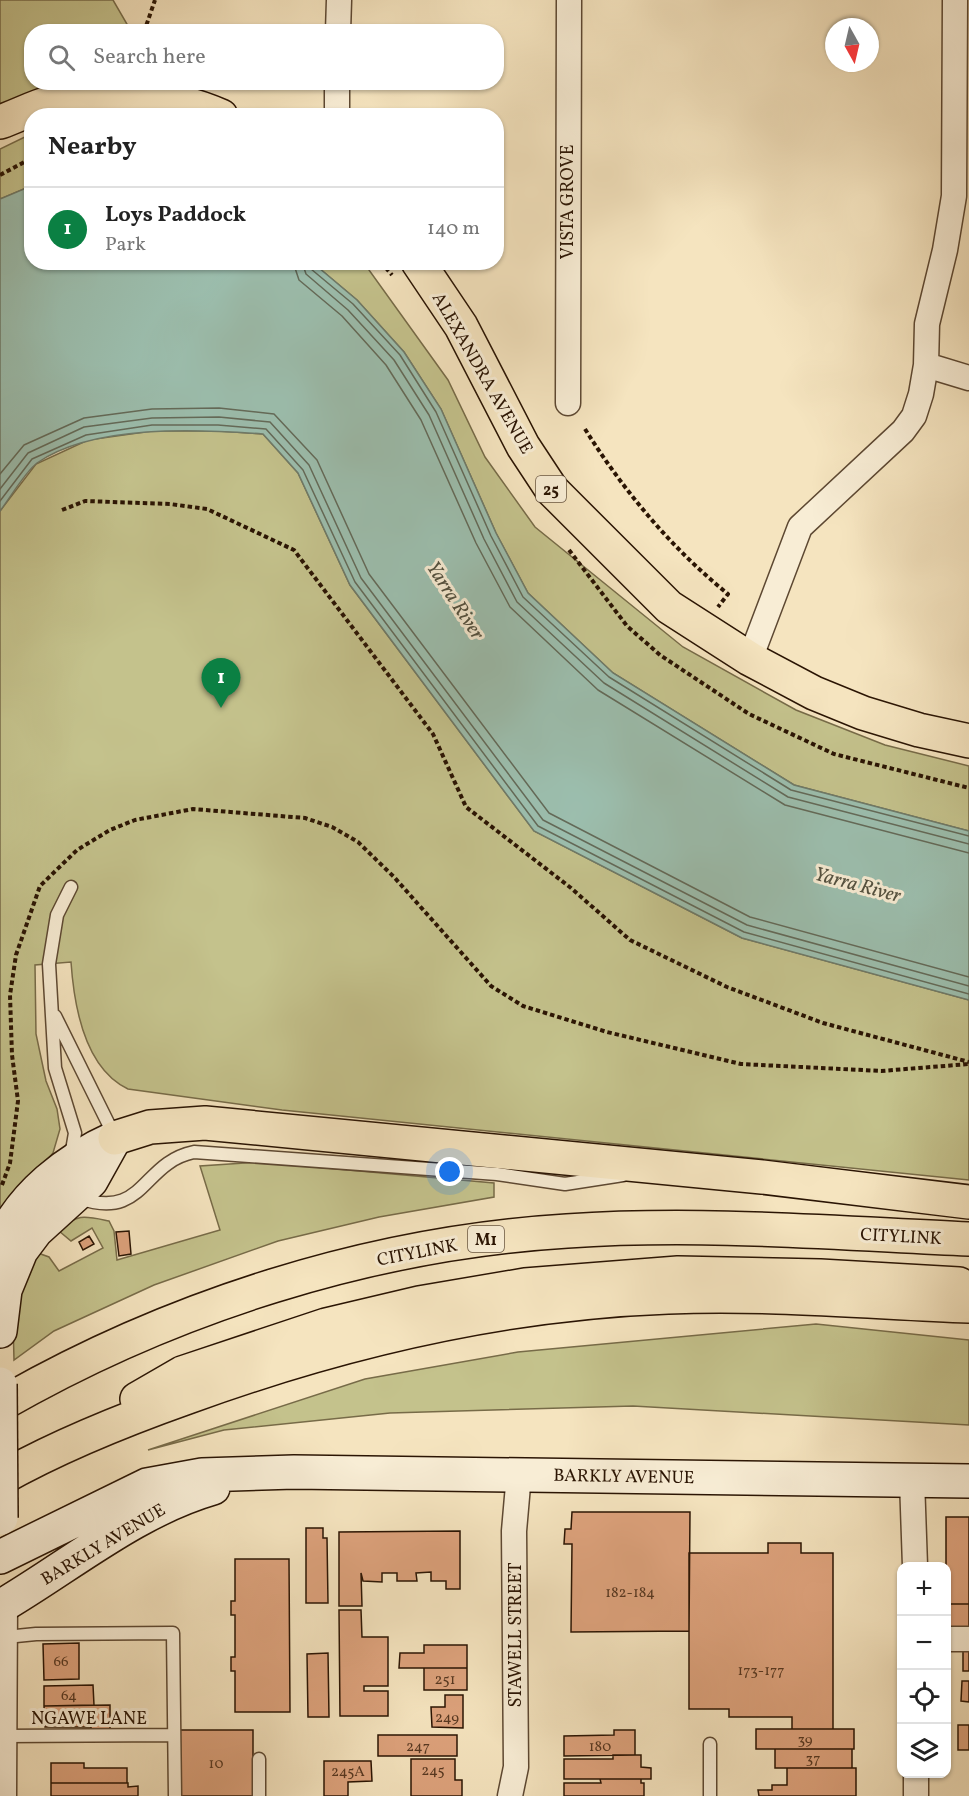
<!DOCTYPE html>
<html lang="en">
<head>
<meta charset="utf-8">
<style>
  :root { --surface:#fff; --page:#f6f6f6; --text:#222; --muted:#767676; --line:#e0e0e0; --accent:#0b8043 }
  body { margin:0; font-family:Vollkorn,serif; background:var(--page); color:var(--text) }
  .controls { position:absolute; right:18px; bottom:18px; display:grid; overflow:hidden; border-radius:12px; box-shadow:0 2px 4px #0004 }
  .controls button { width:54px; height:54px; display:grid; place-items:center; padding:0; border:0; border-bottom:2px solid var(--line); background:var(--surface); color:var(--text); font:30px sans-serif }
  .compass { position:absolute; left:825px; top:18px; width:54px; height:54px; border-radius:50%; background:var(--surface); box-shadow:0 2px 4px #0004; rotate:172deg }
  .you { position:absolute; left:450px; top:1172px; width:21px; height:21px; margin:-15px; border:4px solid #fff; border-radius:50%; background:#1a73e8; box-shadow:0 0 0 9px #1a73e833 }
  .badge { display:grid; place-items:center; width:39px; height:39px; border-radius:50%; background:var(--accent); color:#fff; font-size:20px; font-weight:700 }
  .pin { position:absolute; translate:-50% -50px; filter:drop-shadow(0 2px 3px #0008) }
  .pin::after { content:''; position:absolute; top:32px; width:21px; height:18px; background:inherit; clip-path:polygon(0 0,100% 0,50% 100%) }
  .list { margin:0; padding:0; list-style:none }
  h2 { display:flex; justify-content:space-between; align-items:center; height:78px; margin:0; padding:0 24px; font-size:26px }
  h2 small { font-size:20px; font-weight:400; color:var(--muted) }
  .list li { display:grid; grid-template-columns:39px 1fr auto; gap:18px; align-items:center; box-sizing:border-box; height:84px; padding:0 24px; border-top:2px solid var(--line) }
  .list b { display:block; font-size:22px; white-space:nowrap }
  .list p { margin:0; font-size:20px; white-space:nowrap; color:var(--muted) }
  .list em { font-size:20px; font-style:normal; color:var(--muted) }
  .icon { flex:none; width:33px; height:33px; fill:none; stroke:currentColor; stroke-width:2; stroke-linecap:round; stroke-linejoin:round }
  .map { position:relative; flex:none; width:969px; height:1796px; overflow:hidden }
  .search { position:absolute; background:var(--surface); box-shadow:0 2px 4px #0004; left:24px; top:24px; width:480px; height:66px; display:flex; align-items:center; gap:15px; box-sizing:border-box; padding:0 21px; border-radius:24px; color:var(--muted); font-size:22px }
  .panel { position:absolute; background:var(--surface); box-shadow:0 2px 4px #0004; left:24px; top:108px; width:480px; height:162px; border-radius:24px }
  .map>svg:first-child { display:block }
</style>
</head>
<body>
<div class="map">
<svg width="969" height="1796" viewBox="0 0 969 1796">
  <rect width="100%" height="100%" fill="#f5e4bf"/>
  <filter id="stains"><feTurbulence type="fractalNoise" baseFrequency=".00333" numOctaves="4"/><feColorMatrix values="0 0 0 0 .2 0 0 0 0 .09 0 0 0 0 .02 0 0 0 .5 -.17"/></filter>
  <radialGradient id="worn" r=".72"><stop offset=".6" stop-color="#630" stop-opacity="0"/><stop offset="1" stop-color="#630" stop-opacity=".3"/></radialGradient>
  <path fill="#c4c28c" stroke="#776b48" stroke-width="1.5" d="M0,0H113L131,31L32,32V82L160,83L0,122Z
    M31,134V186L0,199V149Z
    M313,263H364L448,380L485,457L535,527L683,647L796,710L885,745L969,766V831L794,785L613,673L528,593L496,533L441,409L404,352L357,300Z
    M152,431H218L263,434L298,473L350,585L534,831L742,938L969,1000V1180L282,1110L128,1089C84,1068 74,1006 71,962L35,965L36,1034L46,1081L57,1109L60,1129L53,1153L0,1216V511L36,464L88,440Z
    M258,1162L494,1183V1197L379,1217L278,1241L154,1285L54,1331L14,1360L13,1321L16,1301L35,1252L49,1257L59,1271L103,1248L92,1228L71,1241L59,1231C77,1213 85,1216 109,1221L114,1231L117,1260L220,1230L200,1166Z
    M816,1324L969,1340V1425L633,1406L390,1413L224,1430L148,1450L365,1379L518,1352Z"/>
  <path fill="#9cbfaf" stroke="#6e7b6a" stroke-width="1.5" d="M31,186L32,262L313,263L357,300L404,352L441,409L496,533L528,593L613,673L794,785L969,831V1000L742,938L534,831L350,585L298,473L263,434C198,429 93,424 37,463C25,472 10,498 0,511V199Z"/>
  <g fill="none" stroke-linecap="round" stroke-linejoin="round">
    <path stroke="#636a59" stroke-width="1.5" d="M293,262L299,280L342,316L386,365L421,420L476,543L510,607L598,690L785,805L969,853
      M302,262L306,274L348,310L394,360L429,415L484,539L517,602L604,683L788,797L969,844
      M310,262L311,269L353,304L400,355L436,412L491,536L523,597L609,677L791,790L969,836
      M0,474L24,445L84,418L152,409L219,408L274,414L317,460L369,574L549,813L750,917L969,977
      M0,489L28,453L84,427L152,418L219,417L270,422L309,465L361,578L543,820L747,925L969,986
      M0,501L32,459L86,435L152,425H218L266,429L303,470L355,582L538,826L744,932L969,994"/>
  </g>
  <path fill="#dda27c" stroke="#2a1403" stroke-width="1.5" d="M129,1231L131,1254L119,1256L116,1232Z
    M89,1236L94,1244L83,1250L79,1242Z
    M572,1512H690L689,1631L571,1632L572,1544H564L565,1529H571Z
    M946,1517H969V1604H946Z
    M306,1528H323V1538H327L328,1603H306Z
    M460,1531V1589H446V1581H431V1572L416,1573L417,1581H397V1573H382V1582L363,1581L361,1573L362,1606H339V1532Z
    M768,1543H801V1553H833V1729H792V1717H729V1709H689V1553H768Z
    M235,1559H289L290,1712H235V1671H231V1657H235V1615H231V1601H235Z
    M946,1604H969V1628H946Z
    M339,1610H361L362,1637H388V1686H364V1691H388V1716H340Z
    M79,1643V1679L44,1680L43,1644Z
    M424,1645H467V1668H399L400,1653H424Z
    M963,1651H969V1671H963Z
    M328,1653L329,1717H308L307,1654Z
    M424,1668H467V1690H424Z
    M962,1681H969V1702L961,1701Z
    M93,1685L94,1705L44,1706V1686Z
    M445,1695H463V1728L432,1727L431,1707H445Z
    M110,1705V1731L91,1732V1727H45L44,1706Z
    M958,1725H969V1750H958Z
    M756,1729H854V1749H756Z
    M180,1730H253V1796H180Z
    M614,1730H635V1755L564,1756V1736L614,1735Z
    M378,1735H457V1756H378Z
    M775,1749H852V1768H775Z
    M613,1755H641V1767L651,1768V1779H564V1759H613Z
    M411,1759H455V1780H462V1796H411Z
    M324,1761H371L372,1781L348,1782V1796H324Z
    M51,1763H84V1768H127V1783H51Z
    M787,1768H856V1796H759L758,1790H772V1785H787Z
    M600,1779H641V1783H644V1796H564V1783H601Z
    M51,1783H128V1787L138,1786V1796H51Z"/>
  <g fill="none" stroke-linecap="round" stroke-linejoin="round">
    <defs>
      <path id="lane" d="M55,1016L115,1137
        M71,1156L75,1133L55,1068L49,964L57,915L71,887
        M79,1198C145,1221 141,1163 194,1152L497,1174L565,1184L623,1175
        M6,1637L36,1634L173,1633L175,1796
        M3,1736L174,1735
        M710,1744V1796
        M259,1759V1796"/>
      <path id="street" d="M338,32L339,0
        M337,116V82
        M926,365L969,378
        M568,403L569,0
        M750,659L800,527L903,431L914,416L921,394L926,365L927,324L945,250L954,196L955,0
        M912,1480L915,1566
        M946,1639H969
        M4,1796L5,1604
        M510,1796L516,1767L514,1531L519,1474
        M916,1796V1774"/>
      <path id="secondary" d="M0,1244C21,1195 68,1159 115,1138
        M0,1331L5,1290L21,1251L36,1231L91,1181L115,1138
        M0,1557L147,1485L202,1475L294,1472L969,1481
        M0,1607C70,1566 134,1511 213,1488"/>
      <path id="primary" d="M0,122C17,116 34,107 52,102C105,87 171,94 221,116
        M418,262L461,326L523,446L552,490L669,607L750,659L814,693L863,713L919,730L969,741"/>
      <path id="highway" d="M115,1138L150,1127L205,1123L762,1177L969,1202
        M137,1399L182,1373L326,1325L419,1303L525,1285L678,1273L820,1276L959,1284
        M0,1405C170,1307 370,1243 567,1231C701,1222 835,1233 969,1239
        M0,1479C60,1445 123,1420 188,1397C342,1341 504,1303 668,1297C768,1293 869,1302 969,1306"/>
    </defs>
    <use href="#lane" stroke="#5d4832" stroke-width="15"/>
    <use href="#street" stroke="#5d4832" stroke-width="27"/>
    <use href="#secondary" stroke="#2a1403" stroke-width="36"/>
    <use href="#primary" stroke="#2a1403" stroke-width="36"/>
    <use href="#highway" stroke="#2a1403" stroke-width="36"/>
    <path stroke="#2a1403" stroke-width="4" stroke-dasharray="4.5 3" stroke-linecap="butt" d="M144,32L155,0
      M0,175L32,158
      M381,262L392,275
      M585,429C623,490 672,549 728,594L718,607
      M62,510L85,501L170,504L207,509L294,550L433,734L466,807L571,888L630,940L727,987L823,1023L969,1062
      M569,550L627,626L660,655L749,714L834,754L969,788
      M2,1185L10,1163L18,1101L12,1055L10,995L16,955L40,886L77,850L110,830L135,820L193,809L305,818L332,827L358,842L394,877L491,986L523,1006L607,1032L741,1064L881,1071L969,1064"/>
    <use href="#lane" stroke="#f8edd5" stroke-width="12"/>
    <use href="#street" stroke="#f8edd5" stroke-width="24"/>
    <use href="#secondary" stroke="#f8edd5" stroke-width="33"/>
    <use href="#primary" stroke="#f5e4bf" stroke-width="33"/>
    <use href="#highway" stroke="#f5e4bf" stroke-width="33"/>
    <defs>
      <path id="secondary-bridge" d="M0,1384L1,1518"/>
    </defs>
    <use href="#secondary-bridge" stroke="#2a1403" stroke-width="36" stroke-linecap="butt"/>
    <use href="#secondary-bridge" stroke="#f8edd5" stroke-width="33"/>
  </g>
  <g text-anchor="middle" stroke-width="6" stroke-linejoin="round" paint-order="stroke">
    <g font-size="15" fill="#573821">
      <text x="630" y="1597">182-184</text>
      <text x="61" y="1666">66</text>
      <text x="761" y="1675">173-177</text>
      <text x="445" y="1684">251</text>
      <text x="69" y="1700">64</text>
      <text x="447" y="1722">249</text>
      <text x="805" y="1744">39</text>
      <text x="418" y="1751">247</text>
      <text x="600" y="1751">180</text>
      <text x="813" y="1763">37</text>
      <text x="216" y="1768">10</text>
      <text x="433" y="1775">245</text>
      <text x="348" y="1776">245A</text>
    </g>
    <g fill="#f8edd5" stroke="#685542" stroke-width="1.5">
      <rect x="536" y="476" width="30" height="26" rx="4.5"/>
      <rect x="468" y="1226" width="36" height="26" rx="4.5"/>
    </g>
    <g font-size="16" font-weight="bold" fill="#2a1403">
      <text x="551" y="495">25</text>
      <text x="486" y="1245">M1</text>
    </g>
    <g font-size="18" fill="#2a1403" stroke="#f8edd5">
      <text transform="translate(567 202) rotate(-90)" y="6">VISTA GROVE</text>
      <text transform="translate(483 373) rotate(60)" y="6">ALEXANDRA AVENUE</text>
      <text transform="translate(901 1236) rotate(3)" y="6">CITYLINK</text>
      <text transform="translate(417 1252) rotate(-11)" y="6">CITYLINK</text>
      <text transform="translate(624 1476) rotate(1)" y="6">BARKLY AVENUE</text>
      <text transform="translate(103 1544) rotate(-31)" y="6">BARKLY AVENUE</text>
      <text transform="translate(515 1635) rotate(-90)" y="6">STAWELL STREET</text>
      <text x="89" y="1724">NGAWE LANE</text>
    </g>
    <g font-size="20" font-style="italic" fill="#52503f" stroke="#f8edd5">
      <text transform="translate(456 600) rotate(57)" y="7">Yarra River</text>
      <text transform="translate(858 884) rotate(15)" y="7">Yarra River</text>
    </g>
  </g>
  <rect width="100%" height="100%" filter="url(#stains)"/>
  <rect width="100%" height="100%" fill="url(#worn)"/>
</svg>
<div class="controls">
<button>+</button>
<button>−</button>
<button><svg class="icon" aria-label="locate" viewBox="0 0 24 24"><circle cx="12" cy="12" r="6"/><path d="M12 2v4M12 18v4M2 12h4M18 12h4"/></svg></button>
<button><svg class="icon" aria-label="layers" viewBox="0 0 24 24"><path d="M12 4l9 5-9 5-9-5zM3 14l9 5 9-5"/></svg></button>
</div>
<svg class="compass" viewBox="-18 -18 36 36"><path d="M0-13l5 13h-10z" fill="#e53935"/><path d="M0 13l5-13h-10z" fill="#767676"/></svg>
<div class="you"></div>
<div class="pin badge" style="left:221px;top:708px">1</div>
<div class="search"><svg class="icon" aria-label="search" viewBox="0 0 24 24"><circle cx="10" cy="10" r="6"/><path d="M15 15l6 6"/></svg>Search here</div>
<section class="panel">
<h2>Nearby<small></small></h2>
<ul class="list">
<li><span class="badge">1</span><div><b>Loys Paddock</b><p>Park</p></div><em>140 m</em></li>
</ul>
</section>
</div>
</body>
</html>
